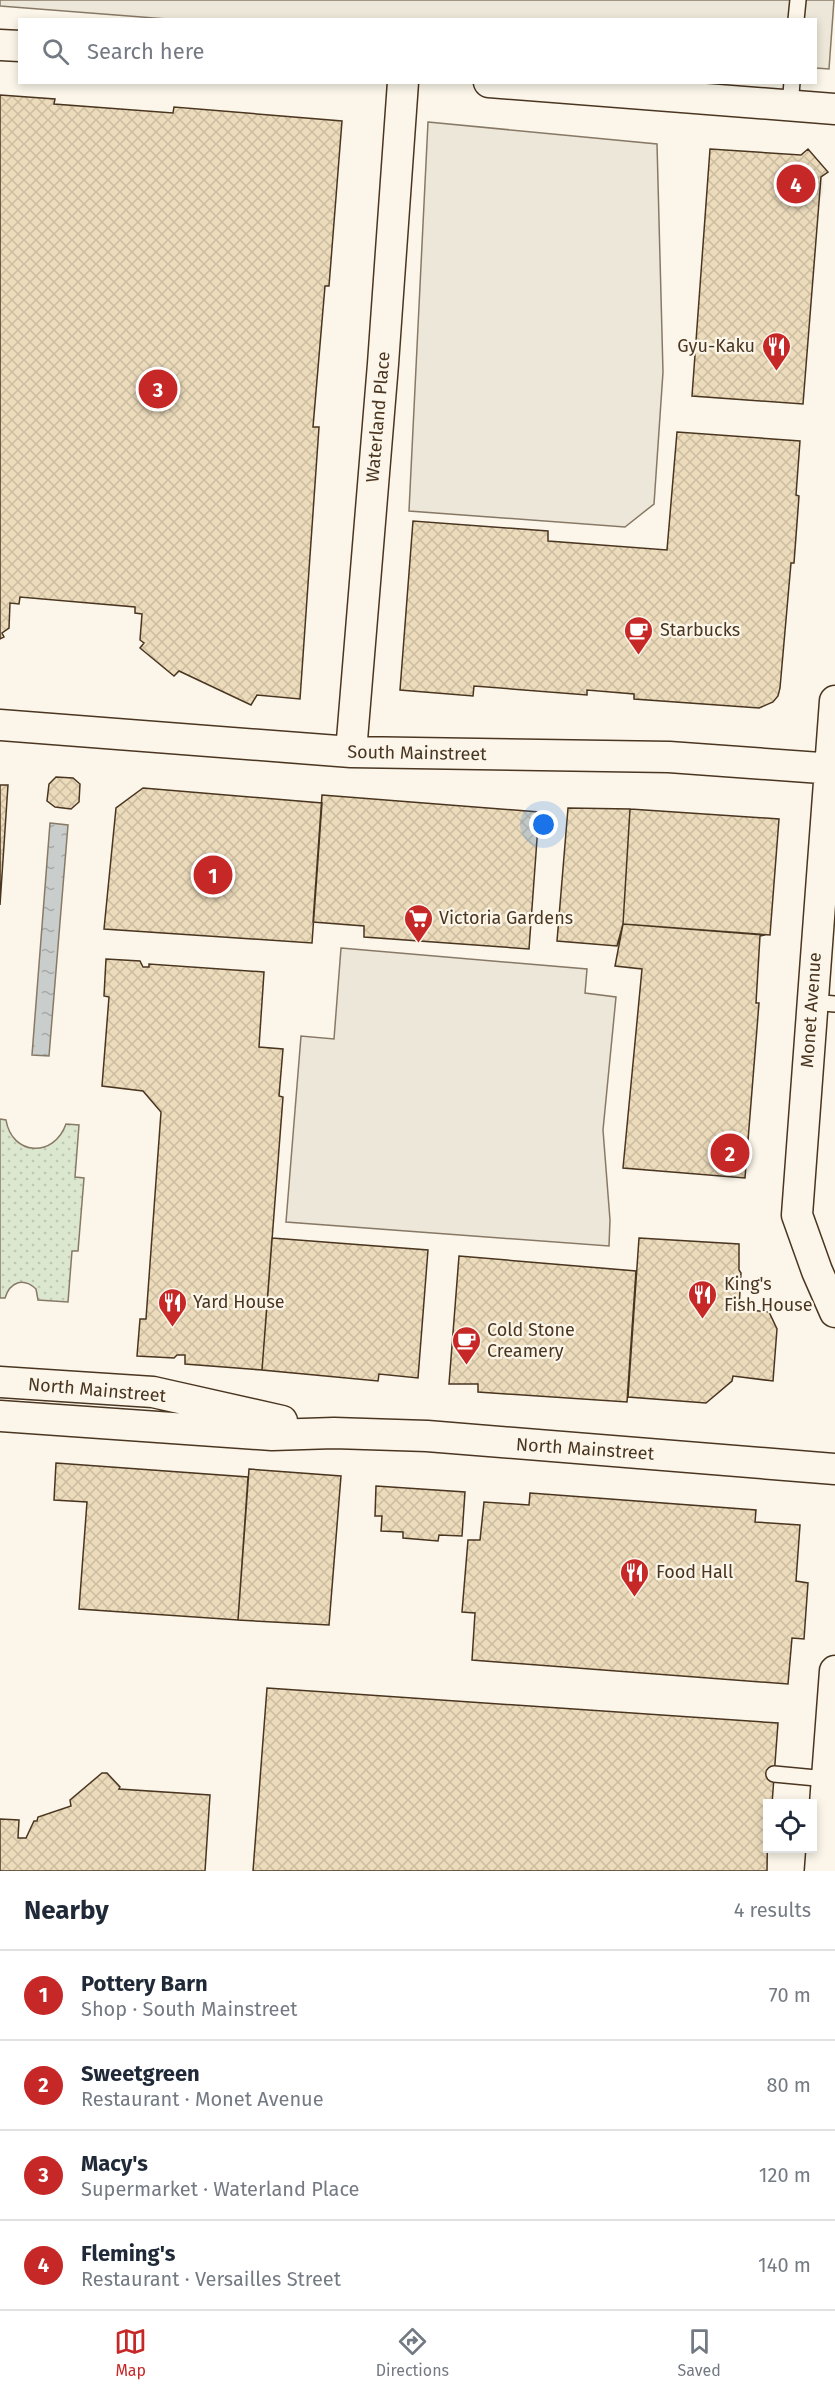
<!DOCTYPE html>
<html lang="en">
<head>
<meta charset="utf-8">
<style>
  :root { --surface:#fff; --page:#f2f2f3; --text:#1f2937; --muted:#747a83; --line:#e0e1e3; --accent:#c62828 }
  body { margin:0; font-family:"Fira Sans",sans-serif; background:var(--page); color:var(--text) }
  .controls { position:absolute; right:18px; bottom:18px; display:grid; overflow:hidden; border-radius:0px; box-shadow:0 3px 9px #0003 }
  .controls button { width:54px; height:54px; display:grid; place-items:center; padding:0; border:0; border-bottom:2px solid var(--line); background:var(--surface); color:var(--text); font:30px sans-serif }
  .you { position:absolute; left:544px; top:825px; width:21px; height:21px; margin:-15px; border:4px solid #fff; border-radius:50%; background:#1a73e8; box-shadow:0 0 0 9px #1a73e833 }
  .badge { display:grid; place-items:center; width:39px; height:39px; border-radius:50%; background:var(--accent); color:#fff; font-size:20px; font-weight:700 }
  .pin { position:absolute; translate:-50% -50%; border:3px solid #fff; box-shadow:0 2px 6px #0006 }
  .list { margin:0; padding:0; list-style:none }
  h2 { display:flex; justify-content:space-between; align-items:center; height:78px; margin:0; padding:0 24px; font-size:26px }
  h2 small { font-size:20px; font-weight:400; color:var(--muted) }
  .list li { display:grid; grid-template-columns:39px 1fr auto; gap:18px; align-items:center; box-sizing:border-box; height:90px; padding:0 24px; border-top:2px solid var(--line) }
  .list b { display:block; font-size:22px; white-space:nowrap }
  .list p { margin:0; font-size:20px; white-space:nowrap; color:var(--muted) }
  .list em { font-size:20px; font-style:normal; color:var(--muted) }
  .icon { flex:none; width:33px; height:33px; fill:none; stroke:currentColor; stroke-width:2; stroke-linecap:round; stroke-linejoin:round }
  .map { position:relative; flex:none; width:835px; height:1871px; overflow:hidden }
  .search { position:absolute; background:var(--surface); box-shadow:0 3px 9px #0003; left:18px; right:18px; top:18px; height:66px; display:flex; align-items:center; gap:15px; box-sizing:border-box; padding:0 21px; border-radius:0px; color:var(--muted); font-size:22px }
  .sheet { height:438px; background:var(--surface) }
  nav { display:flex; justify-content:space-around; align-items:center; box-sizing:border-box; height:84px; border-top:2px solid var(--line); background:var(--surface); font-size:16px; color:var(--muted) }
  nav a { display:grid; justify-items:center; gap:3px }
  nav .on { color:var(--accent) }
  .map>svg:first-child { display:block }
</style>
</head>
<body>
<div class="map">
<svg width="835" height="1871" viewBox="0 0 835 1871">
  <defs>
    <pattern id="grass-dots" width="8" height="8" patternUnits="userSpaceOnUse" patternTransform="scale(1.5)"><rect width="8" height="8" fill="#dce7d0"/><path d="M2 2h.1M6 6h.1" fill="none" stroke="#bec7b2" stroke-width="1.8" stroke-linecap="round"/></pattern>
    <pattern id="water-ripples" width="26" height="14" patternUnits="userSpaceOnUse" patternTransform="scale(1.5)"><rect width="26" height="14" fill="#c9cecd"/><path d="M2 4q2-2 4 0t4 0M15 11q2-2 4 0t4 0" fill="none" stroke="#a5a8a6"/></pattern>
    <pattern id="building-cross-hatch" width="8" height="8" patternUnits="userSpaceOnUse" patternTransform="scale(1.5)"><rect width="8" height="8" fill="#ecdcbc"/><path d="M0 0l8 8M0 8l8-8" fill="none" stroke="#ccbda1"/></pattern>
  </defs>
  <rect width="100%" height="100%" fill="#fbf6e9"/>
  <path fill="url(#grass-dots)" stroke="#887966" stroke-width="1.5" d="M0,1119L6,1120C12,1156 54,1158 66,1124L79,1125L75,1177L84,1178L78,1251H72L68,1302L38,1300L36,1289C23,1277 10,1282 5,1298H0Z"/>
  <path fill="#ede7d9" stroke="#887966" stroke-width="1.5" d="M0,0H834L829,69L816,68V20H180L0,6Z
    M428,122L657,144L663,372L654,504L625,527L409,511Z
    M341,948L587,969L585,993L616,997L603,1130L610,1220L609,1246L286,1222L301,1036L334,1039Z"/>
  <path fill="url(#water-ripples)" stroke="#887966" stroke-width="1.5" d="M50,823L68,825L49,1056L32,1055Z"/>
  <path fill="url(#building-cross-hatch)" stroke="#4a3520" stroke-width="1.5" d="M0,95L55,99L54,104L173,113L174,107L342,121L329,286H325L313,427H319L300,699L257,695L251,705L179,671L174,676L140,648L144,643L140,640L142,614L135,613V607L20,597L19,604L10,603L9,628L2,633L4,637L0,639Z
    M710,149L801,155L808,149L828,172L821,177L803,404L692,396Z
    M677,432L800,441L796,495L799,496L794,563H791L780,688L778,696L773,702L759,708L634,699V694L587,690V695L474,686L473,696L400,690L413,521L548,531V541L667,550Z
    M56,777L73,778L80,784L79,802L71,809L55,807L47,801L49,784Z
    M0,785H8L0,905Z
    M143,788L322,803L312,943L104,929L116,808Z
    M322,795L539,812L529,949L364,937V926L313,922Z
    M568,808L630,809L623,924L617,946L557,941Z
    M630,809L779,819L770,935L623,924Z
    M623,924L765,935L760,936L756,1003H759L745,1178L623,1168L642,969L615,966Z
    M106,959L140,961L143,967H149V964L264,972L259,1047L283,1049L279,1096L283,1097L262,1370L185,1364V1355H177L174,1358L137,1356L140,1319H146L161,1112L143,1091L102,1086L109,997L104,996Z
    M272,1238L428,1250L418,1378L379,1374L378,1381L262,1370Z
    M639,1238L739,1244V1270L741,1273L739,1309L769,1312L777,1329L773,1381L733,1376L732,1381L706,1403L628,1397Z
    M459,1256L636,1271L627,1402L478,1392V1384H449Z
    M56,1463L248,1477L238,1620L79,1609L87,1502L54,1500Z
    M249,1469L341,1476L329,1625L238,1620Z
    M376,1486L465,1492L462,1536L439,1535L438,1541L403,1538V1532L381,1531L382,1516H375Z
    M530,1493L756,1510L755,1522L800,1525L796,1581L808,1583L804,1639L792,1638L788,1684L472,1660L475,1613L462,1612L468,1540H480L484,1502L529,1505Z
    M267,1688L778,1723L772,1804H768L767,1871H253Z
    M102,1773H107L120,1787L119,1789L210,1795L205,1871H0V1819L19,1820L18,1838H26L34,1821H37L38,1817L71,1806L70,1800Z"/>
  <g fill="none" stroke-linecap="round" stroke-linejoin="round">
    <defs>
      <path id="lane" d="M796,20L798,0
        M790,105L792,82
        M811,1002L835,1004
        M774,1774L827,1779"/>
      <path id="street" d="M0,45L20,46
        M489,82L835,109
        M835,701L797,1215L817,1271L835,1312
        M0,725L351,752L669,757L835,769
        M351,752L383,364L403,82
        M0,1382L153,1392L282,1421
        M0,1416L272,1435L334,1433L427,1436L835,1469
        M820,1871L835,1671"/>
    </defs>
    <use href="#lane" stroke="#4a3520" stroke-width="18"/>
    <use href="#street" stroke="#4a3520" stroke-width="33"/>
    <use href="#lane" stroke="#fbf6e9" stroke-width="15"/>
    <use href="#street" stroke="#fbf6e9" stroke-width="30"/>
  </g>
  <defs>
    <symbol id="restaurant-pin" viewBox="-11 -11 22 30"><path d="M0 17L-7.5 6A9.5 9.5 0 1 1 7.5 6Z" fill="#c62828" stroke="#fbf6e9"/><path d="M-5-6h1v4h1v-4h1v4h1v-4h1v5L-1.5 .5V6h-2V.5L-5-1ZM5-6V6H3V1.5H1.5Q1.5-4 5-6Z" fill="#fff"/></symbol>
    <symbol id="cafe-pin" viewBox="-11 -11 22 30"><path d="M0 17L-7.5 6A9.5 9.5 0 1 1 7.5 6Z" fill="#c62828" stroke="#fbf6e9"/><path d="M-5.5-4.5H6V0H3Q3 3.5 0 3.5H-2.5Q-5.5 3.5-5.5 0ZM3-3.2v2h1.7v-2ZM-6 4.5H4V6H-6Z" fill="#fff"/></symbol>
    <symbol id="supermarket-pin" viewBox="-11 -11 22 30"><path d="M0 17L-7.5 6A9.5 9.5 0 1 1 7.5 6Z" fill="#c62828" stroke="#fbf6e9"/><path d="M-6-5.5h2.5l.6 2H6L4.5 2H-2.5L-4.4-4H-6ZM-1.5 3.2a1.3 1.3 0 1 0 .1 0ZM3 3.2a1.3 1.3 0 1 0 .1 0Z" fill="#fff"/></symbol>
  </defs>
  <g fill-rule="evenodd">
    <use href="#restaurant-pin" x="760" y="330" width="33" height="45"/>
    <use href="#cafe-pin" x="622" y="614" width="33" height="45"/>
    <use href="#supermarket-pin" x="402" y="902" width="33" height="45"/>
    <use href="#restaurant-pin" x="686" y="1278" width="33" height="45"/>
    <use href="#restaurant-pin" x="156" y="1286" width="33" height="45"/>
    <use href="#cafe-pin" x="450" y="1324" width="33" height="45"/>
    <use href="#restaurant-pin" x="618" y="1556" width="33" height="45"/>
  </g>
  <g text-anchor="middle" stroke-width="4.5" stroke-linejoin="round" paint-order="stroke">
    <g font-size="18" fill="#4a3520" stroke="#fbf6e9" text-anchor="start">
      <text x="755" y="352" text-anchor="end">Gyu-Kaku</text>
      <text x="660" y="636">Starbucks</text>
      <text x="439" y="924">Victoria Gardens</text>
      <text x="724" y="1290">King's<tspan x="724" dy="21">Fish House</tspan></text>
      <text x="193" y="1308">Yard House</text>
      <text x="487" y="1336">Cold Stone<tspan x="487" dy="21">Creamery</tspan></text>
      <text x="656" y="1578">Food Hall</text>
    </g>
    <g font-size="18" fill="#4a3520" stroke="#fbf6e9">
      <text transform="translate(378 417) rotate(-85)" y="6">Waterland Place</text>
      <text transform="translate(417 753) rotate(1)" y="6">South Mainstreet</text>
      <text transform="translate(811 1010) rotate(-86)" y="6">Monet Avenue</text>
      <text transform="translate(97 1390) rotate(5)" y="6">North Mainstreet</text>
      <text transform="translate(585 1449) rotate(4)" y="6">North Mainstreet</text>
    </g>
  </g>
</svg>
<div class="controls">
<button><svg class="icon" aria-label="locate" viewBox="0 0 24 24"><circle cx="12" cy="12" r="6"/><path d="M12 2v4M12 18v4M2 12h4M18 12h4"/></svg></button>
</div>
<div class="you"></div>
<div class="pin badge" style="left:213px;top:875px">1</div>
<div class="pin badge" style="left:730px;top:1153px">2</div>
<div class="pin badge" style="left:158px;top:389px">3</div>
<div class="pin badge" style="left:796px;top:184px">4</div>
<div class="search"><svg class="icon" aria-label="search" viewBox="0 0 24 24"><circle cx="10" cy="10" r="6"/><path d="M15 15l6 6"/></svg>Search here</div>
</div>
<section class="sheet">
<h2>Nearby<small>4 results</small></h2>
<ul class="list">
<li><span class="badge">1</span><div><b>Pottery Barn</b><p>Shop · South Mainstreet</p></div><em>70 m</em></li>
<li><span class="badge">2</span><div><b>Sweetgreen</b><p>Restaurant · Monet Avenue</p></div><em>80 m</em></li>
<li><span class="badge">3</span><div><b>Macy's</b><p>Supermarket · Waterland Place</p></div><em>120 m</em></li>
<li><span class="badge">4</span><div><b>Fleming's</b><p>Restaurant · Versailles Street</p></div><em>140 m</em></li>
</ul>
</section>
<nav>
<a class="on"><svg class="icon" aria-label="map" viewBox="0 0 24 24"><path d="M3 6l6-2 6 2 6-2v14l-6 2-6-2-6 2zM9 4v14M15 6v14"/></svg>Map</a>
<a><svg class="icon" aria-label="directions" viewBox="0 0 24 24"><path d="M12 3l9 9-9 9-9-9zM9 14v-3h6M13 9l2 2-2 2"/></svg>Directions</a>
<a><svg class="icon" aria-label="saved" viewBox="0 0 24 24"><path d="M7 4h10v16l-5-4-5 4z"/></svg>Saved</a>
</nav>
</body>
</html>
